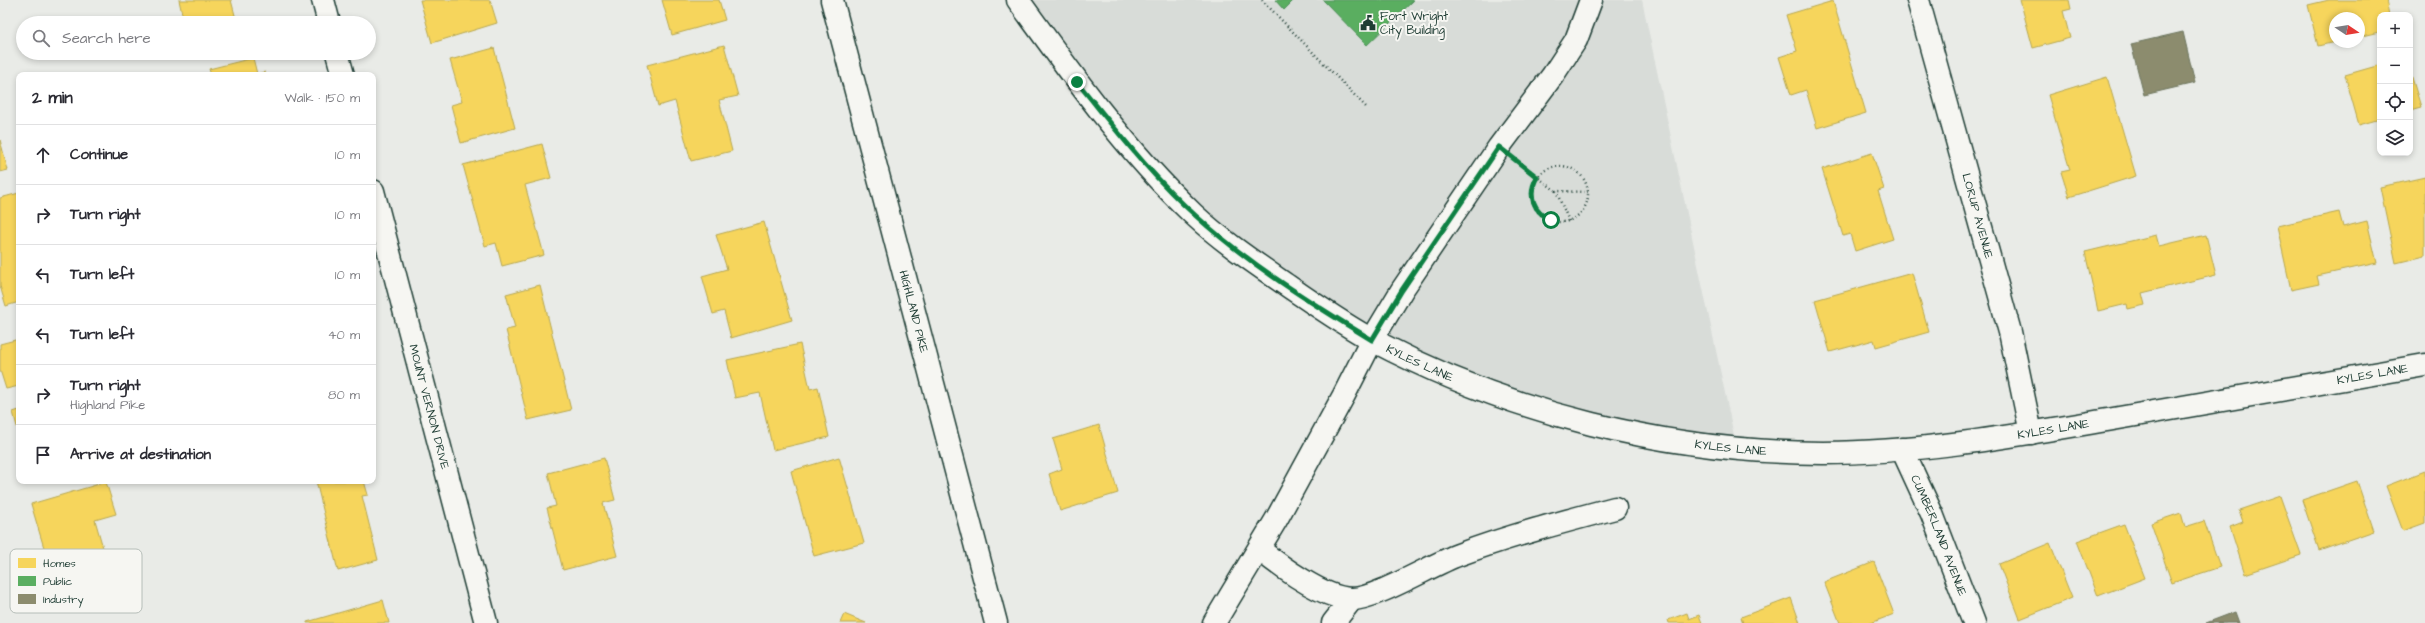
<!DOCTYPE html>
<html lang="en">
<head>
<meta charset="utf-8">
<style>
  :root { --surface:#fff; --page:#f7f7f7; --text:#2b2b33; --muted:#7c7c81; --line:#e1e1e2 }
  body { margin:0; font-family:"Architects Daughter",sans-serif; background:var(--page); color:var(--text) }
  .controls { position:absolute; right:12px; top:12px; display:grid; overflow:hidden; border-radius:8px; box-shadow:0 2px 6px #0003 }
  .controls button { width:36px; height:36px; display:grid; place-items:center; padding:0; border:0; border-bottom:1px solid var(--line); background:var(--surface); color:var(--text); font:20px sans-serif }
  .compass { position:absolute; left:2329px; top:12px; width:36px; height:36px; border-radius:50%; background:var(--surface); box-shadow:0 2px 6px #0003; rotate:102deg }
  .stop { position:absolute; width:12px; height:12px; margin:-9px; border:3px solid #0b8043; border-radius:50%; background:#fff }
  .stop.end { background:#0b8043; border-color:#fff; box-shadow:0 1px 4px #0008 }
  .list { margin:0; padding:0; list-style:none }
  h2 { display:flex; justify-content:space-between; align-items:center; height:52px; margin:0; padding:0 16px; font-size:17px }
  h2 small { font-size:13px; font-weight:400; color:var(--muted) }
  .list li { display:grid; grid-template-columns:26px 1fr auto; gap:12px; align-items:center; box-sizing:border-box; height:60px; padding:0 16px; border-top:1px solid var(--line) }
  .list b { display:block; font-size:15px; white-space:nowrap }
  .list p { margin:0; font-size:13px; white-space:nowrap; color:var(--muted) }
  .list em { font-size:13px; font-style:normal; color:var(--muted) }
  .icon { flex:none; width:22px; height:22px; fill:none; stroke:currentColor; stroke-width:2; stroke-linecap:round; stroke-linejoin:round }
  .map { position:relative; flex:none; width:2425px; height:623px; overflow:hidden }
  .search { position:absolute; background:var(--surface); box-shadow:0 2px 6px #0003; left:16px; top:16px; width:360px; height:44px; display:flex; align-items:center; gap:10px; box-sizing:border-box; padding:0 14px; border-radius:22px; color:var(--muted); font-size:15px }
  .panel { position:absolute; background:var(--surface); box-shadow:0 2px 6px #0003; left:16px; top:72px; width:360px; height:412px; border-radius:8px }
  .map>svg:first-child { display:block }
</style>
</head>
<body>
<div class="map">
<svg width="2425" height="623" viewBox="0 0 2425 623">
  <rect width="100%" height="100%" fill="#e9ebe7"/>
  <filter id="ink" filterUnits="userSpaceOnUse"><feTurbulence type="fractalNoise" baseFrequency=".025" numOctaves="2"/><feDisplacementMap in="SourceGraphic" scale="8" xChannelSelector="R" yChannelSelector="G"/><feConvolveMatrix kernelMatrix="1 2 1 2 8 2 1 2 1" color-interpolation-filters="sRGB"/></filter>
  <g filter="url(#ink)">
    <path fill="#d8dcd8" d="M1018,0H1642L1737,450L1651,438L1432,369L1195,216Z"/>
    <path fill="#f6d55c" stroke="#b6a750" d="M179,0H231L237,23H184Z
      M420,0H490L497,23L432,43Z
      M662,0H719L725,20L672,35Z
      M2020,0H2069L2071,9L2063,11L2070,38L2033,48Z
      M2329,0H2386L2389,15H2380V32L2359,37V18H2335V42L2318,46L2308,5Z
      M1833,1L1866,113L1817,128L1806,90L1791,95L1779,57L1797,51L1786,15Z
      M724,45L738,96L719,100L732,151L691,161L675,101L658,106L647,65Z
      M494,48L515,128L461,143L451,105L462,102L450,60Z
      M253,58L257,74L265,72L266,75H211L209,69Z
      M2380,65V119L2359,125L2345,75Z
      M2410,71L2421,107L2410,110Z
      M2107,77L2136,176L2069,197L2061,172L2070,170L2048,95Z
      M0,140L8,170L0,172Z
      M542,144L551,178L525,185L544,255L502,266L496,243L485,246L463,165Z
      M1872,153L1884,189L1878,191L1893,239L1855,251L1850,234L1843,236L1822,169Z
      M2425,177V256L2396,263L2380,187Z
      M19,193V302L6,306L0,286V198Z
      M2339,212L2343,227L2367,221L2377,263L2317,276L2319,284L2291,290L2277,226Z
      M764,222L792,320L731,338L724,311L713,314L702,276L727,269L716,235Z
      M2156,235L2159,246L2206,235L2216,275L2142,293L2145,305L2128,309L2127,304L2098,311L2085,252Z
      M1912,273L1929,332L1876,347L1874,340L1830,352L1815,300Z
      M540,285L571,410L528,420L506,330L515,328L506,294Z
      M19,339V386L6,389L0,370V344Z
      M800,344L810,389L818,387L829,437L773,450L760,393L735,398L727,360Z
      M19,410V434L13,412Z
      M1099,425L1118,493L1060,511L1049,474L1062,469L1053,439Z
      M839,457L864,543L814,556L791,471Z
      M604,458L615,500L603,503L617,556L563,570L547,508L556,506L548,473Z
      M2425,471V523L2403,531L2386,486Z
      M316,481H364L368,495L362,496L378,560L338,571Z
      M2357,481L2374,531L2319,550L2302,500Z
      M106,482L116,514L95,520L112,579L58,595L31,504Z
      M2280,496L2301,555L2245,574L2230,527L2243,522L2239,510Z
      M2181,513L2185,527L2204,521L2220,567L2172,583L2151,523Z
      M2124,524L2145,578L2098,596L2077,541Z
      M2050,543L2072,598L2020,619L1999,564Z
      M1874,562L1894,614L1871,623H1840L1824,582Z
      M1791,598L1800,623H1743L1741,617Z
      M383,600L389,623H307V622Z
      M1687,613L1689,619L1699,615L1702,623H1669L1668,620Z
      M844,614L866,623H840Z"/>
    <path fill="#5aae61" stroke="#488c54" d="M1275,0H1294L1284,10Z
      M1323,0H1414L1367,45Z"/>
    <path fill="#8c8c6e" stroke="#6b745d" d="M2183,32L2195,83L2144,95L2131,44Z
      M2235,612L2239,623H2206Z"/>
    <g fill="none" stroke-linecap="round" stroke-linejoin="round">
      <defs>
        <g id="minor">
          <path d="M323,0L329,23"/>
          <path id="s1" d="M832,0L996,623"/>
          <path id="s2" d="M1918,0L2010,332L2031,433"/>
          <path d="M337,53L343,75"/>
          <path id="s3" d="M373,191L486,623"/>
          <path d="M1372,340L1402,290L1499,147L1553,75L1576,40L1591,0"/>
          <path id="s4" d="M1902,449L1932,514L1974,623"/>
          <path d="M1259,549C1280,566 1323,598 1351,599C1374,600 1433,564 1458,555C1509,536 1562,522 1615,508"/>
          <path d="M1333,623L1352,599"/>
        </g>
        <g id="major">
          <path id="s5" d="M1018,0C1072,75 1126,150 1193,214C1222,241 1255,263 1288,286C1316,305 1344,325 1374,341C1513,414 1666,452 1823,453C1920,453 2018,435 2113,419C2217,401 2321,383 2425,365"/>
          <path d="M1214,623L1276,520L1344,395L1372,340"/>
        </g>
      </defs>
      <use href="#minor" stroke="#1f3d34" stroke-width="25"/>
      <use href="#major" stroke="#1f3d34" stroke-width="25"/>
      <path stroke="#1f3d34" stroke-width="2.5" stroke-dasharray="1 3" stroke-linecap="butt" d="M1262,0L1367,108
        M1532 194a28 28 0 1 1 56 0a28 28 0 1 1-56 0Z
        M1523,166L1556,191
        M1569,221L1556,191L1588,192"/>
      <use href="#minor" stroke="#f6f6f2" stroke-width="22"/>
      <use href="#major" stroke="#f6f6f2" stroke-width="22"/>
    </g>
  </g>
  <g fill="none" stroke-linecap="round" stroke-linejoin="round" filter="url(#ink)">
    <path stroke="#0b8043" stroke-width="5" d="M1077,82C1115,128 1151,176 1196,216C1249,264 1311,303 1372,340L1402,290L1499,147L1537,177C1527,195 1533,211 1551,220"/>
  </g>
  <defs>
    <symbol id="civic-bare" viewBox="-9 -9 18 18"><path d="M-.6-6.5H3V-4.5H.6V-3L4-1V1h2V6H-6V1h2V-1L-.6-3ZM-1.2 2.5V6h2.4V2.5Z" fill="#1f3d34" stroke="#f6f6f2" stroke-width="2.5" paint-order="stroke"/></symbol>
  </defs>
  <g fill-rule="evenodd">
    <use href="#civic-bare" x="1357" y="12" width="22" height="22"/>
  </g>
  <g text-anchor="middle" stroke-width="4" stroke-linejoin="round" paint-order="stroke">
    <g font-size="12" fill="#1f3d34" stroke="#f6f6f2" text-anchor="start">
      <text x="1380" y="20">Fort Wright<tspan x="1380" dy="14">City Building</tspan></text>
    </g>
    <g font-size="12" fill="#1f3d34" stroke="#f6f6f2">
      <text dy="4" stroke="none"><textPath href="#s2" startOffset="224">LORUP AVENUE</textPath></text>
      <text dy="4" stroke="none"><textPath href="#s1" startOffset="322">HIGHLAND PIKE</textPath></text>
      <text dy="4" stroke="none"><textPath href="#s5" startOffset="549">KYLES LANE</textPath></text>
      <text dy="4" stroke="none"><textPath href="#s5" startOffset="1521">KYLES LANE</textPath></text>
      <text dy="4" stroke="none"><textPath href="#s3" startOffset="223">MOUNT VERNON DRIVE</textPath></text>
      <text dy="4" stroke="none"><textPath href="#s5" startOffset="1197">KYLES LANE</textPath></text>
      <text dy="4" stroke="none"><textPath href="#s5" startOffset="873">KYLES LANE</textPath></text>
      <text dy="4" stroke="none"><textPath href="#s4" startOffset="94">CUMBERLAND AVENUE</textPath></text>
    </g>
  </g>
  <rect x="10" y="549" width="132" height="64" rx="6" fill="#f6f6f2" stroke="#b6beb9" stroke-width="1"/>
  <rect x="18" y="558" width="18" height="10" fill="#f6d55c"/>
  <rect x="18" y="576" width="18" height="10" fill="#5aae61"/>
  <rect x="18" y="594" width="18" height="10" fill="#8c8c6e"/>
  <g font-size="11" fill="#1f3d34">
    <text x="43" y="567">Homes</text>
    <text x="43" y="585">Public</text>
    <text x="43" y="603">Industry</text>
  </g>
</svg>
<div class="controls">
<button>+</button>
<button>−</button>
<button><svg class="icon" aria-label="locate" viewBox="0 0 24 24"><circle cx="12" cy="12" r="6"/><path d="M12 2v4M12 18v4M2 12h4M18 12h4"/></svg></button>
<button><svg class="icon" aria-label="layers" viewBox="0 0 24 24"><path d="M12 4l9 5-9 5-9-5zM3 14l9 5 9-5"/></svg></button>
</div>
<svg class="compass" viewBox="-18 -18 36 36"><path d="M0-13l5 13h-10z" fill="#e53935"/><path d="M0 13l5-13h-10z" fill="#7c7c81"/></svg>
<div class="stop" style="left:1551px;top:220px"></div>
<div class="stop end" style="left:1077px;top:82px"></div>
<div class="search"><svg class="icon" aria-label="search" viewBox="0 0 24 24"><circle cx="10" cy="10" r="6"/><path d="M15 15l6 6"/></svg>Search here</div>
<section class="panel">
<h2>2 min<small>Walk · 150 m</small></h2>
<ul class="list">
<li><svg class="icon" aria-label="ahead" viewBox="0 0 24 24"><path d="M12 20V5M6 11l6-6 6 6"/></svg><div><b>Continue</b></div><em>10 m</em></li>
<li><svg class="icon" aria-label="right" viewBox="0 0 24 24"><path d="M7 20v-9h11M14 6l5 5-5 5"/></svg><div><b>Turn right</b></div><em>10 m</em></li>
<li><svg class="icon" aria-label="left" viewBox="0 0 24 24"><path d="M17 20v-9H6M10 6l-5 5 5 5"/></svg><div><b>Turn left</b></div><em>10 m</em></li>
<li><svg class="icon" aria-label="left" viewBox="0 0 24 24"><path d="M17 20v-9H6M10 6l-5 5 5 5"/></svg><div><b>Turn left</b></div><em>40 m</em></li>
<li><svg class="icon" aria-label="right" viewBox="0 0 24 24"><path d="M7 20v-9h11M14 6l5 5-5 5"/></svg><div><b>Turn right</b><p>Highland Pike</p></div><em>80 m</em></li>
<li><svg class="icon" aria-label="arrive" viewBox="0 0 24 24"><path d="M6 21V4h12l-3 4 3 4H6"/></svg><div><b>Arrive at destination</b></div></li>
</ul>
</section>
</div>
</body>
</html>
